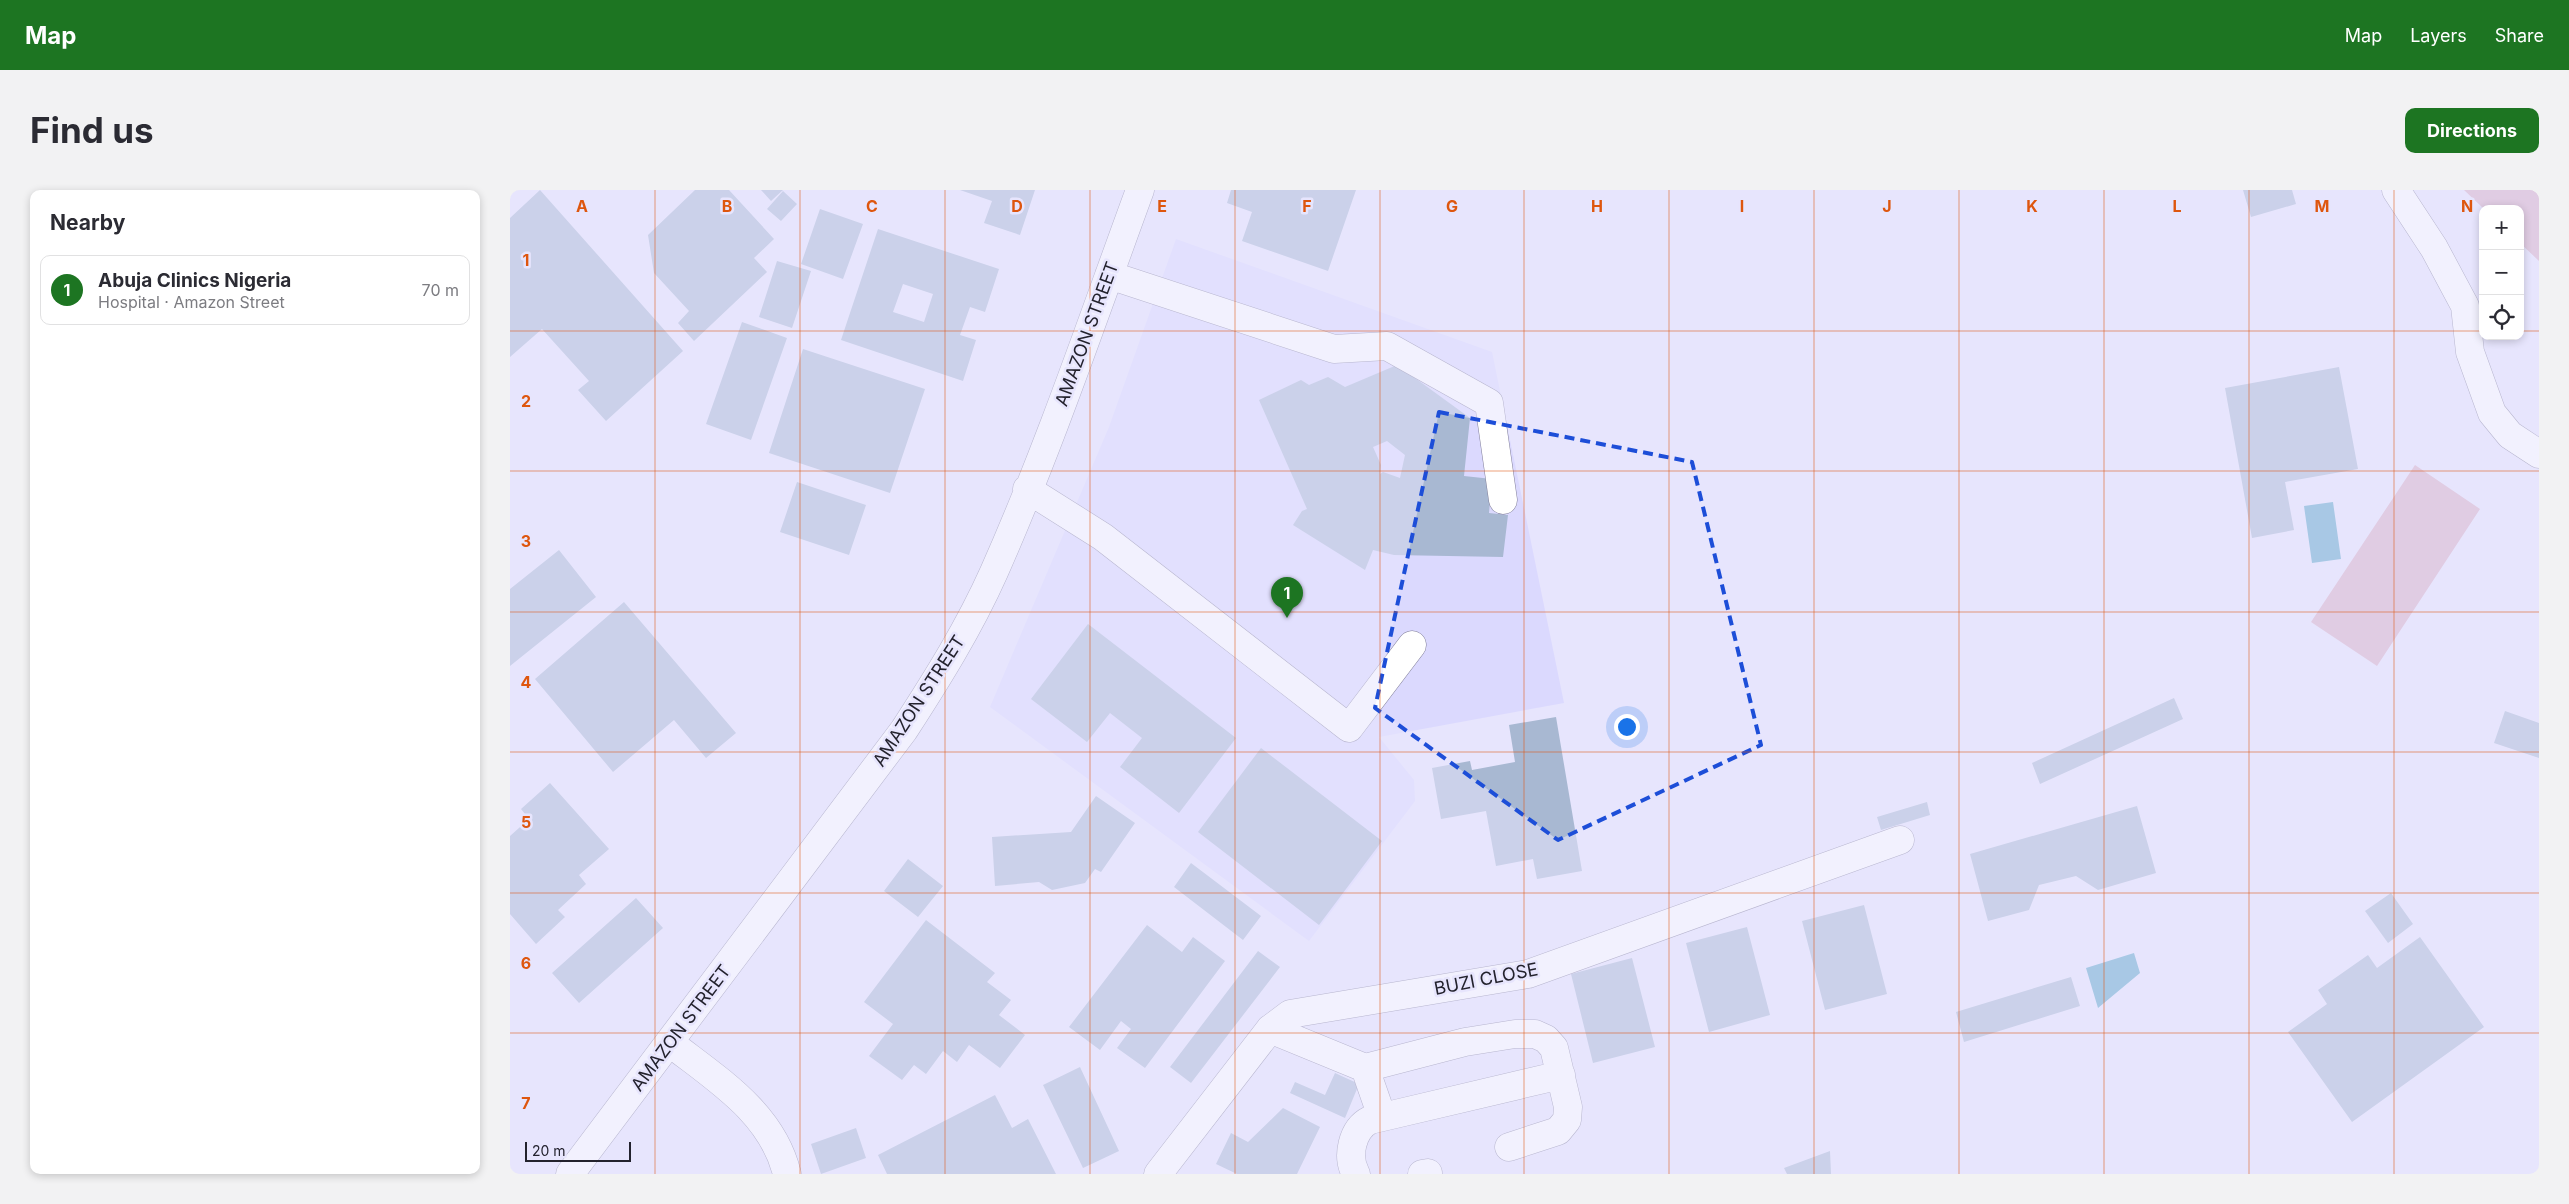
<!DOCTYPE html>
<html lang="en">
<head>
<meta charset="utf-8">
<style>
  :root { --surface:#fff; --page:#f2f2f3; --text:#2b2b33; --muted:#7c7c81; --line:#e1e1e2; --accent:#1d7522 }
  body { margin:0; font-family:Inter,sans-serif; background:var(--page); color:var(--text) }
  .controls { position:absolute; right:15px; top:15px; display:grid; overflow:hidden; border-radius:10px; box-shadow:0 2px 8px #0003 }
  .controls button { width:45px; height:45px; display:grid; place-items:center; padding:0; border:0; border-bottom:1px solid var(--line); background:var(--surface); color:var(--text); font:25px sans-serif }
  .scale { position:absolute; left:15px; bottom:12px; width:106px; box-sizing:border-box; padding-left:5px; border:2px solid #23222d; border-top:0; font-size:14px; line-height:18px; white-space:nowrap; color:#23222d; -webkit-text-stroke:4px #e7e5fd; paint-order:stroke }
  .you { position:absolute; left:1116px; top:536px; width:18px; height:18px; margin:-12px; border:4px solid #fff; border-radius:50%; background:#1a73e8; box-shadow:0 0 0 8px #1a73e833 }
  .badge { display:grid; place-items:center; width:32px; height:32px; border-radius:50%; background:var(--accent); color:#fff; font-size:16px; font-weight:700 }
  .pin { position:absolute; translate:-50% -41px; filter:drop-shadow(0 1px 2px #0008) }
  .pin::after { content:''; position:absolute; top:26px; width:18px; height:15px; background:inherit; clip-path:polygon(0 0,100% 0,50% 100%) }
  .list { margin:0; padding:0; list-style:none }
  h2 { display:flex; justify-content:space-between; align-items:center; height:65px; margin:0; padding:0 20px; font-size:21px }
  h2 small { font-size:16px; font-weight:400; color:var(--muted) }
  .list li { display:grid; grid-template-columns:32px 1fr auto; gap:15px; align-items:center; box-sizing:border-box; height:70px; margin:0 10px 10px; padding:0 10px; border:1px solid var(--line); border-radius:10px }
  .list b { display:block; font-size:19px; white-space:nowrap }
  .list p { margin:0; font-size:16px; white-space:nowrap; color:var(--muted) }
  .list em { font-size:16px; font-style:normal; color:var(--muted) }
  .icon { flex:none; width:28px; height:28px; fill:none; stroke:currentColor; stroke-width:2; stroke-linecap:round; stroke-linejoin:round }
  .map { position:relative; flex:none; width:2029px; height:984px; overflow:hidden; border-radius:10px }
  header { display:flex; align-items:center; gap:30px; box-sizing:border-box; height:70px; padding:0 25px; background:var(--accent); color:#fff }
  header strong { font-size:24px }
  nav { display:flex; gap:28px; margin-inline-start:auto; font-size:18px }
  .intro { display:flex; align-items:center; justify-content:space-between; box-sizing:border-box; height:120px; padding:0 30px }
  h1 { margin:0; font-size:35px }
  .button { padding:12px 22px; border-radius:10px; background:var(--accent); color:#fff; font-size:18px; font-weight:700 }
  main { display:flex; gap:30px; padding:0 30px }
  aside { flex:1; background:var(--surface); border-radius:10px; box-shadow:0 2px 8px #0003 }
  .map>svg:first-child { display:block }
</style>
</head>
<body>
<header>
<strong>Map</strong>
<nav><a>Map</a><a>Layers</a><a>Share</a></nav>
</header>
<div class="intro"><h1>Find us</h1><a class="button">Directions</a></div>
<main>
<aside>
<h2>Nearby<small></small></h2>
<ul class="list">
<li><span class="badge">1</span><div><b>Abuja Clinics Nigeria</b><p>Hospital · Amazon Street</p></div><em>70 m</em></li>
</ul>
</aside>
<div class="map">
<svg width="2029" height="984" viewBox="0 0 2029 984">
  <rect width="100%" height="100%" fill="#e7e5fd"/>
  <path fill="#dbd9fe" d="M666,49L982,162L1054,513L869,547L904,590L905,611L799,751L480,517L599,237Z"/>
  <path fill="#d8adc3" d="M1954,0H2029V71L2010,53V19H1974Z
    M1905,275L1970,319L1867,476L1801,432Z"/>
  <path fill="#5ba5c8" d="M1823,312L1831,369L1802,373L1794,316Z
    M1624,763L1630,783L1588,818L1576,778Z"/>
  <path fill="#a8b8d2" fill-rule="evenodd" d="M30,0L173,161L96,231L68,200L79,191L32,139L0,167V28Z
    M185,0H219L264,49L244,68L257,82L184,151L168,133L179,121L144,83L138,45Z
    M251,0H273L261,11Z
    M450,0H525L510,45L474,33L482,11Z
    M721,0H846L818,81L732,51L742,22L717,13Z
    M1733,0H1782L1786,14L1741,27Z
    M273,1L287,14L271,31L257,19Z
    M310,19L353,34L333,89L291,74Z
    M368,39L489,79L475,122L460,117L450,145L466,150L453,191L331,150ZM393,94L423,104L414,132L383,122Z
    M267,71L301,81L282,138L249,127Z
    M232,132L277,148L241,250L196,234Z
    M293,159L415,199L380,303L259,263Z
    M887,175L960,228L954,286L982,289L979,323L998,325L993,367L884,365L863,360L855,380L783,335L792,321L797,319L749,210L791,190L799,195L818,187L835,197ZM877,251L895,265L890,288L873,282L870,284L871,275L863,257Z
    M1829,177L1848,279L1775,292L1784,340L1742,348L1715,198Z
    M287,292L356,315L339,365L270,342Z
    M49,360L86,407L0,476V399Z
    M114,412L226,543L196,568L164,530L103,582L25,489Z
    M578,434L726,548L669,623L610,577L632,548L600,523L577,552L521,509Z
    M1664,508L1673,529L1530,594L1522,573Z
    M1995,521L2029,533V568L1984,553Z
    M1046,527L1072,681L1027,689L1023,669L986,676L976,621L931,629L922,578L960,571L962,580L1005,572L999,535Z
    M751,558L872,651L809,735L688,642Z
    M40,593L99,659L69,685L76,694L48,720L55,727L26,754L0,724V646L19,629L11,619Z
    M586,606L625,633L591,682L585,679L575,693L542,700L529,692L485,696L482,647L561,642Z
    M1417,612L1420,625L1371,640L1367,627Z
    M1627,616L1646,683L1588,700L1566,686L1529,695L1519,720L1478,731L1460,664Z
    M398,669L433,696L408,727L374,701Z
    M681,673L751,726L733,750L664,697Z
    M1881,703L1903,734L1878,753L1855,721Z
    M126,708L153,738L69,813L42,783Z
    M1354,715L1377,804L1315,820L1292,731Z
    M416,730L485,783L477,792L501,810L489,825L515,845L490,878L459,855L447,872L433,861L416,884L404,875L392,890L359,866L383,834L354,812Z
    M637,735L672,762L683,747L715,771L635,878L607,858L621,839L611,831L590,860L559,837Z
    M1237,737L1260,825L1199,842L1176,753Z
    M1910,747L1974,837L1842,932L1778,842L1817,814L1808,800L1858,765L1867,778Z
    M748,761L770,777L681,893L660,877Z
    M1122,768L1145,857L1083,873L1061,784Z
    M1561,787L1570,816L1454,852L1446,822Z
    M570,877L609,961L573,978L533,895Z
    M825,883L849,894L835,928L780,903L785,892L815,905Z
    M485,905L502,938L518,929L546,984H377L368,965Z
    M773,918L810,937L787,984H727L706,974L721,943L738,952Z
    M346,938L356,968L311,984L301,954Z
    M1320,961L1321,984H1277L1274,978Z"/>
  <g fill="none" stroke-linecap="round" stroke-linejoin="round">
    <defs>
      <path id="minor" d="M1886,0L1924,58L1955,116L1960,162L1982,223L2000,245L2029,264
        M599,85L824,159L877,156L979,213L993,310
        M517,299L593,347L839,538L902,455
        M760,839L855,878L955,852L1005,844H1025L1036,849L1044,858L1058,917L1057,930L1048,941L999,957
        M159,852C206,889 262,922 277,984
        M855,878L872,927
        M60,984L394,540C427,489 459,438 484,382C539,258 583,128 630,0
        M648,984L760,839L780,824L1018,784L1390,650
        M846,984C836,967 842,939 860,930L1051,885
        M912,984L918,983"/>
    </defs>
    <use href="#minor" stroke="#7f7d98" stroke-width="29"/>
    <use href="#minor" stroke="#fff" stroke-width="28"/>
  </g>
  <path d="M0 0H2029V984H0ZM929,222L1182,272L1251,555L1048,650L865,518Z" fill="#e7e5fd" fill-opacity=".55" fill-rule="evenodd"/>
  <path fill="none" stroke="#1d4ed8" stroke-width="4" stroke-dasharray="10 6" stroke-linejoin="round" d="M929,222L1182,272L1251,555L1048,650L865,518Z"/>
  <path fill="none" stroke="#de560e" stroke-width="1" stroke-opacity="0.55" d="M145,0V984M290,0V984M435,0V984M580,0V984M725,0V984M870,0V984M1014,0V984M1159,0V984M1304,0V984M1449,0V984M1594,0V984M1739,0V984M1884,0V984M0,141H1973M2010,141H2029M0,281H2029M0,422H2029M0,562H2029M0,703H2029M0,843H2029"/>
  <g text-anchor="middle" stroke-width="5" stroke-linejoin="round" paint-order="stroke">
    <g font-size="18" fill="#23222d" stroke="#e7e5fd">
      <text transform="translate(577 144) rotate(-70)" y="6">AMAZON STREET</text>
      <text transform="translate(409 511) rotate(-57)" y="6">AMAZON STREET</text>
      <text transform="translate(976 789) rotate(-11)" y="6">BUZI CLOSE</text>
      <text transform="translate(171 838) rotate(-53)" y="6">AMAZON STREET</text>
    </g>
  </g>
  <g font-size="16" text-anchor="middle" font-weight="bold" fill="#de560e" stroke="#e7e5fd" stroke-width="5" stroke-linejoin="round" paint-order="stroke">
    <text x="72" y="22">A</text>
    <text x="217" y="22">B</text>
    <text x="362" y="22">C</text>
    <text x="507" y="22">D</text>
    <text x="652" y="22">E</text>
    <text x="797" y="22">F</text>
    <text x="942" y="22">G</text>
    <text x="1087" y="22">H</text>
    <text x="1232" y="22">I</text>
    <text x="1377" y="22">J</text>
    <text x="1522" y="22">K</text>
    <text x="1667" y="22">L</text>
    <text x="1812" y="22">M</text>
    <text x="1957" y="22">N</text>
    <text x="16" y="76">1</text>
    <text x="16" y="217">2</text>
    <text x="16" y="357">3</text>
    <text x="16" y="498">4</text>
    <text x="16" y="638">5</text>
    <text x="16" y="779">6</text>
    <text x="16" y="919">7</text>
  </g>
</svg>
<div class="controls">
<button>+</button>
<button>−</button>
<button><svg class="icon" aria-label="locate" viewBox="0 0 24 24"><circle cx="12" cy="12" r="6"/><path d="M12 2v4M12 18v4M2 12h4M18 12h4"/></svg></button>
</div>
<div class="scale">20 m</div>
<div class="you"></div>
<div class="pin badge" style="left:777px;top:428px">1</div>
</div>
</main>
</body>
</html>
